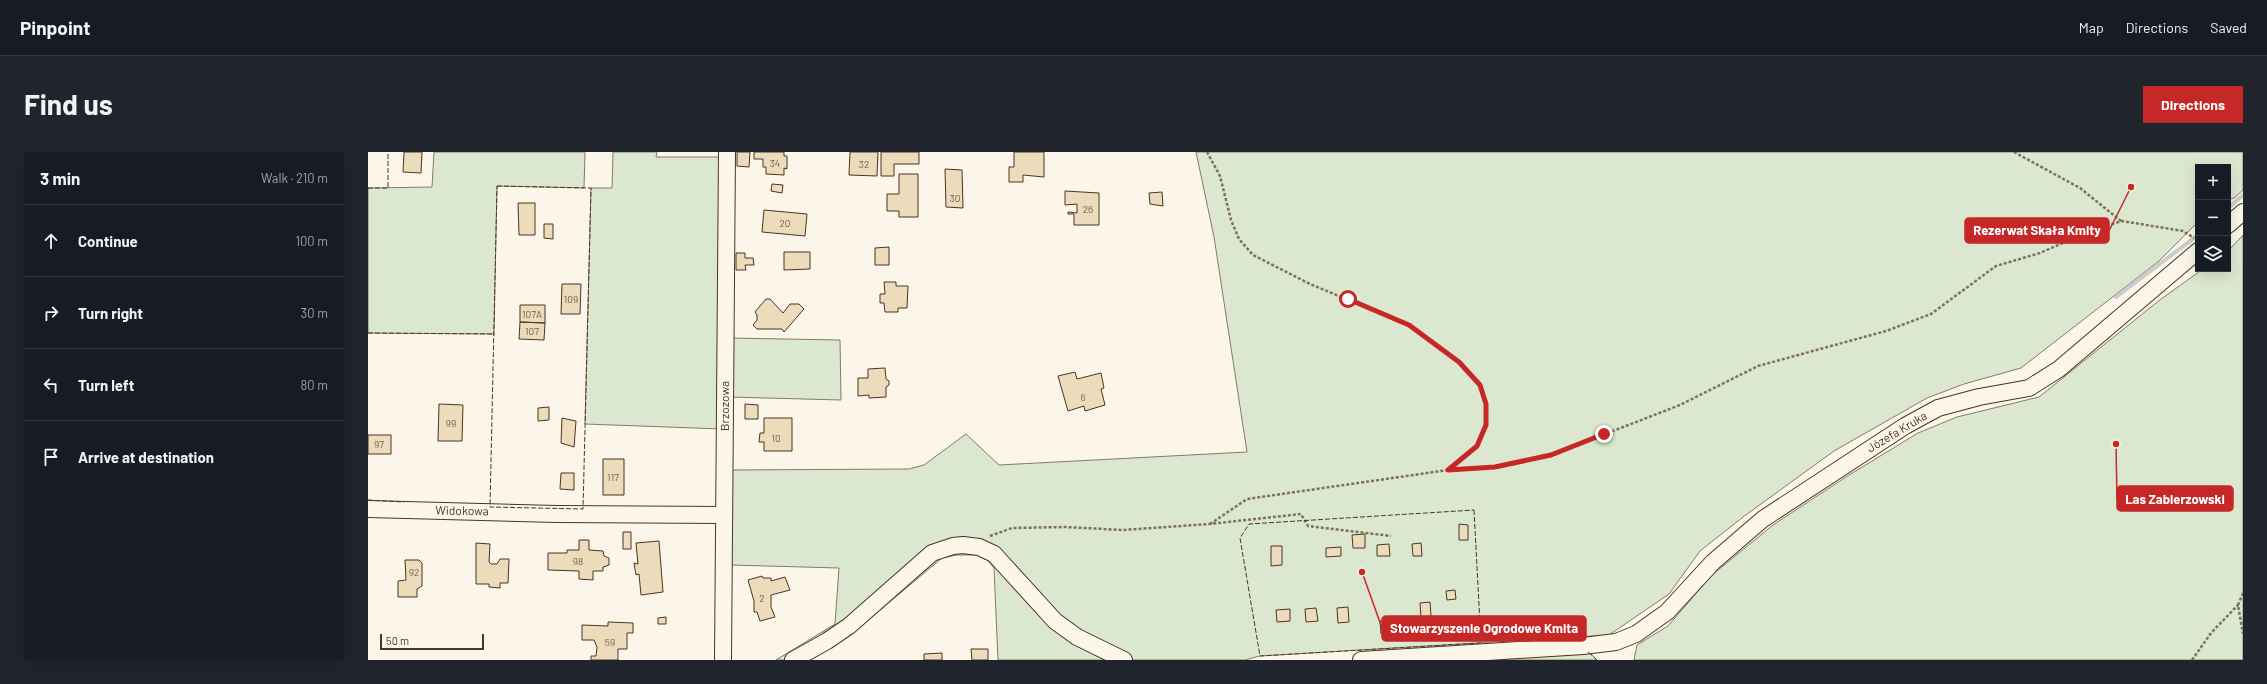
<!DOCTYPE html>
<html lang="en">
<head>
<meta charset="utf-8">
<style>
  :root { --surface:#171b24; --page:#20242c; --text:#f1f3f6; --muted:#9ea1a6; --line:#363941; --accent:#c62828 }
  body { margin:0; font-family:Barlow,sans-serif; background:var(--page); color:var(--text) }
  .controls { position:absolute; right:12px; top:12px; display:grid; overflow:hidden; border-radius:0px; box-shadow:0 4px 16px #0002 }
  .controls button { width:36px; height:36px; display:grid; place-items:center; padding:0; border:0; border-bottom:1px solid var(--line); background:var(--surface); color:var(--text); font:20px sans-serif }
  .scale { position:absolute; left:12px; bottom:10px; width:104px; box-sizing:border-box; padding-left:4px; border:2px solid #4a3520; border-top:0; font-size:11px; line-height:14px; white-space:nowrap; color:#4a3520; -webkit-text-stroke:3px #fbf6e9; paint-order:stroke }
  .stop { position:absolute; width:12px; height:12px; margin:-9px; border:3px solid #c62828; border-radius:50%; background:#fff }
  .stop.end { background:#c62828; border-color:#fff; box-shadow:0 1px 4px #0008 }
  .list { margin:0; padding:0; list-style:none }
  h2 { display:flex; justify-content:space-between; align-items:center; height:52px; margin:0; padding:0 16px; font-size:17px }
  h2 small { font-size:13px; font-weight:400; color:var(--muted) }
  .list li { display:grid; grid-template-columns:26px 1fr auto; gap:12px; align-items:center; box-sizing:border-box; height:72px; padding:0 16px; border-top:1px solid var(--line) }
  .list b { display:block; font-size:15px; white-space:nowrap }
  .list em { font-size:13px; font-style:normal; color:var(--muted) }
  .icon { flex:none; width:22px; height:22px; fill:none; stroke:currentColor; stroke-width:2; stroke-linecap:round; stroke-linejoin:round }
  .map { position:relative; flex:none; width:1875px; height:508px; overflow:hidden; border-radius:0px }
  header { display:flex; align-items:center; gap:24px; box-sizing:border-box; height:56px; padding:0 20px; background:var(--surface); border-bottom:1px solid var(--line) }
  header strong { font-size:19px }
  nav { display:flex; gap:22px; margin-inline-start:auto; font-size:14px }
  .intro { display:flex; align-items:center; justify-content:space-between; box-sizing:border-box; height:96px; padding:0 24px }
  h1 { margin:0; font-size:28px }
  .button { padding:10px 18px; border-radius:0px; background:var(--accent); color:#fff; font-size:14px; font-weight:700 }
  main { display:flex; gap:24px; padding:0 24px }
  aside { flex:1; background:var(--surface); border-radius:0px; box-shadow:0 4px 16px #0002 }
  .map>svg:first-child { display:block }
</style>
</head>
<body>
<header>
<strong>Pinpoint</strong>
<nav><a>Map</a><a>Directions</a><a>Saved</a></nav>
</header>
<div class="intro"><h1>Find us</h1><a class="button">Directions</a></div>
<main>
<aside>
<h2>3 min<small>Walk · 210 m</small></h2>
<ul class="list">
<li><svg class="icon" aria-label="ahead" viewBox="0 0 24 24"><path d="M12 20V5M6 11l6-6 6 6"/></svg><div><b>Continue</b></div><em>100 m</em></li>
<li><svg class="icon" aria-label="right" viewBox="0 0 24 24"><path d="M7 20v-9h11M14 6l5 5-5 5"/></svg><div><b>Turn right</b></div><em>30 m</em></li>
<li><svg class="icon" aria-label="left" viewBox="0 0 24 24"><path d="M17 20v-9H6M10 6l-5 5 5 5"/></svg><div><b>Turn left</b></div><em>80 m</em></li>
<li><svg class="icon" aria-label="arrive" viewBox="0 0 24 24"><path d="M6 21V4h12l-3 4 3 4H6"/></svg><div><b>Arrive at destination</b></div></li>
</ul>
</aside>
<div class="map">
<svg width="1875" height="508" viewBox="0 0 1875 508">
  <rect width="100%" height="100%" fill="#fbf6e9"/>
  <path fill="#dce7d0" stroke="#887966" d="M66,0H217L216,36L129,34L126,182L0,181V36L64,35Z
    M245,0H289L288,5H354V277L217,272L223,36H244Z
    M828,0H1875V38L1866,46L1860,48V15H1830V70L1791,109L1653,216L1596,232L1559,246L1466,299L1375,365L1332,399L1301,442L1241,483L892,504L877,508H630L626,416L615,403H589L574,406L480,485L436,508H408L467,472L471,416L363,413L362,318L541,317L556,313L598,282L631,313L879,300L846,85Z
    M1875,83V508H1266L1269,493L1300,474L1344,423L1405,373L1481,323L1550,281L1589,265L1671,245L1793,147L1835,117H1860V99Z
    M362,186L472,188L473,248L361,245Z
    M1221,500L1229,508H1098Z"/>
  <g fill="none" stroke-linecap="round" stroke-linejoin="round">
    <path stroke="#c9cecd" stroke-width="4" d="M1860,56L1875,43
      M1748,145L1830,83"/>
  </g>
  <path fill="#ecdcbc" stroke="#4a3520" d="M36,0H54L53,21L35,20Z
    M369,0H382L381,15L369,14Z
    M386,0H416V4H419V17L416,16V23L398,22V15H395V7H386Z
    M482,0H510L509,24L481,23Z
    M513,0H551V12H526V24H513Z
    M646,0H676V25L655,23V30H641V15H646Z
    M577,17L594,18L595,56L578,55Z
    M531,22H550V65H531V59H519V42H531Z
    M404,32L415,33L414,41L403,39Z
    M697,39L731,41V73H706V62H700V60L709,61V52L697,53Z
    M794,40L795,54L782,52L781,41Z
    M150,51H167V83H151Z
    M396,58L439,62L437,84L394,80Z
    M176,72H185V87L176,86Z
    M521,95V113H507V96Z
    M416,100H442V117L416,118Z
    M368,101H377V106H385L386,113H377L378,118H368Z
    M516,130H528V134H540L539,156H530V160H517L516,151H512V142H517Z
    M194,132H213L212,162H193Z
    M398,147H402L415,161L422,152H431L436,157L416,180L414,177H389L385,173L389,168V163L387,160Z
    M152,153H177V171L152,170Z
    M152,170L177,171L176,188L151,187Z
    M517,216L518,227L521,229V233L518,235V245L501,246V243L490,244V226H500V217Z
    M707,220L709,227L733,221L736,236L733,237L737,253L717,259L716,254L700,259L690,224Z
    M71,252L95,253L94,289H70Z
    M377,252L390,253V267H377Z
    M181,255V268L170,269V256Z
    M194,266L208,269L206,295L193,291Z
    M396,266H424V299H396V290H391L392,281H396Z
    M0,283H23V302H0Z
    M235,307H256V343H235Z
    M193,321H206V338L192,337Z
    M1091,372L1100,373V388H1091Z
    M255,380H263V397H255Z
    M997,382V396H985L984,383Z
    M211,388H221V398L235,399L236,404L241,406V413L235,415V419H225V428L211,427V419L180,418V401H199V398H211Z
    M291,389L295,440L273,443L271,422L268,423L266,411L270,412L268,391Z
    M108,391L122,392L121,410L123,412H129L132,407H141L140,431H132V436L121,435V432H108Z
    M1053,391L1054,404H1045L1044,392Z
    M1021,392L1022,404H1009V393Z
    M903,394H914V413L903,414Z
    M973,395V404L958,405V396Z
    M37,408H51L54,411V434L49,437V445H30V429L38,428Z
    M394,424L395,426H403V429L417,425L422,438L403,443V455L407,465L392,469L389,460H386V449L380,428Z
    M1087,438L1088,447L1079,448L1078,439Z
    M1062,450L1063,464L1053,465L1052,451Z
    M980,455L981,470L970,471L969,456Z
    M948,456L950,469L938,470L937,457Z
    M922,457V469L909,470L908,458Z
    M298,465V472H290V466Z
    M1028,468L1029,481L1013,482L1012,469Z
    M240,470L265,471V481H259V497H250V508H223V504H228L229,495L226,488H214V473L240,474Z
    M603,497H620V508H604Z
    M574,501V508H556V502Z"/>
  <g fill="none" stroke-linecap="round" stroke-linejoin="round">
    <defs>
      <path id="minor" d="M1860,73L1875,60
        M0,357L189,362L356,363
        M355,508L359,0
        M425,508L459,489L481,474L564,401L585,394L595,393L611,395L626,402L687,469L709,485L756,508
        M993,508L1215,494L1248,490L1268,482L1299,460L1345,410L1395,367L1537,274L1570,256L1611,245L1661,236L1691,217L1830,99"/>
    </defs>
    <use href="#minor" stroke="#4a3520" stroke-width="18"/>
    <path stroke="#7f6f5c" stroke-width="2.5" stroke-dasharray="3 2" stroke-linecap="butt" d="M839,0L852,24L863,68L871,87L885,103L942,132L1041,173L1091,210L1112,233L1118,252V273L1109,294L1080,318L1127,315L1183,303L1312,253L1390,214L1518,179L1563,162L1628,114L1672,101L1725,78L1754,69L1815,79L1826,86
      M1646,0L1712,36L1753,69
      M842,372L879,347L1080,318
      M622,384L644,376L698,375L755,378L841,372L933,362L940,374L1023,384
      M1875,441L1870,453L1875,482
      M1824,508L1843,481L1870,453"/>
    <use href="#minor" stroke="#fbf6e9" stroke-width="16"/>
    <path stroke="#4a3520" stroke-width="1" stroke-dasharray="5 2" stroke-linecap="butt" d="M129,34L223,36L215,357L122,355Z
      M0,36H20V0
      M0,181L126,182V183
      M0,348L36,350
      M1106,358L1113,491L892,504L872,386L881,372Z
      M1220,500L1229,508"/>
  </g>
  <g fill="none" stroke-linecap="round" stroke-linejoin="round">
    <path stroke="#c62828" stroke-width="5" d="M980,147L1041,173L1091,210L1112,233L1118,252V273L1109,294L1080,318L1127,315L1183,303L1236,282"/>
  </g>
  <g text-anchor="middle" stroke-width="3" stroke-linejoin="round" paint-order="stroke">
    <g font-size="10" fill="#725f47">
      <text x="407" y="15">34</text>
      <text x="496" y="16">32</text>
      <text x="587" y="50">30</text>
      <text x="720" y="61">26</text>
      <text x="417" y="75">20</text>
      <text x="203" y="151">109</text>
      <text x="164" y="166">107A</text>
      <text x="164" y="183">107</text>
      <text x="715" y="249">6</text>
      <text x="83" y="275">99</text>
      <text x="408" y="290">10</text>
      <text x="11" y="296">97</text>
      <text x="245" y="329">117</text>
      <text x="210" y="413">98</text>
      <text x="46" y="424">92</text>
      <text x="394" y="450">2</text>
      <text x="242" y="494">59</text>
    </g>
    <g font-size="12" fill="#4a3520" stroke="#fbf6e9">
      <text transform="translate(357 254) rotate(-90)" y="4">Brzozowa</text>
      <text transform="translate(1529 280) rotate(-31)" y="4">Józefa Kruka</text>
      <text transform="translate(94 359) rotate(1)" y="4">Widokowa</text>
    </g>
  </g>
  <path fill="none" stroke="#c62828" stroke-width="1.5" d="M1763 35L1741 79M1748 292L1749 347M994 420L1014 476"/>
  <g fill="#c62828" stroke="#fbf6e9" stroke-width="1.5">
    <circle cx="1763" cy="35" r="4"/>
    <circle cx="1748" cy="292" r="4"/>
    <circle cx="994" cy="420" r="4"/>
  </g>
  <g fill="#c62828" stroke="#c62828" stroke-width="1.5">
    <rect x="1597" y="66" width="144" height="25" rx="4"/>
    <rect x="1749" y="334" width="116" height="25" rx="4"/>
    <rect x="1014" y="464" width="204" height="25" rx="4"/>
  </g>
  <g font-size="13" text-anchor="middle" font-weight="bold" fill="#fff">
    <text x="1669" y="83">Rezerwat Skała Kmity</text>
    <text x="1807" y="352">Las Zabierzowski</text>
    <text x="1116" y="481">Stowarzyszenie Ogrodowe Kmita</text>
  </g>
</svg>
<div class="controls">
<button>+</button>
<button>−</button>
<button><svg class="icon" aria-label="layers" viewBox="0 0 24 24"><path d="M12 4l9 5-9 5-9-5zM3 14l9 5 9-5"/></svg></button>
</div>
<div class="scale">50 m</div>
<div class="stop" style="left:980px;top:147px"></div>
<div class="stop end" style="left:1236px;top:282px"></div>
</div>
</main>
</body>
</html>
